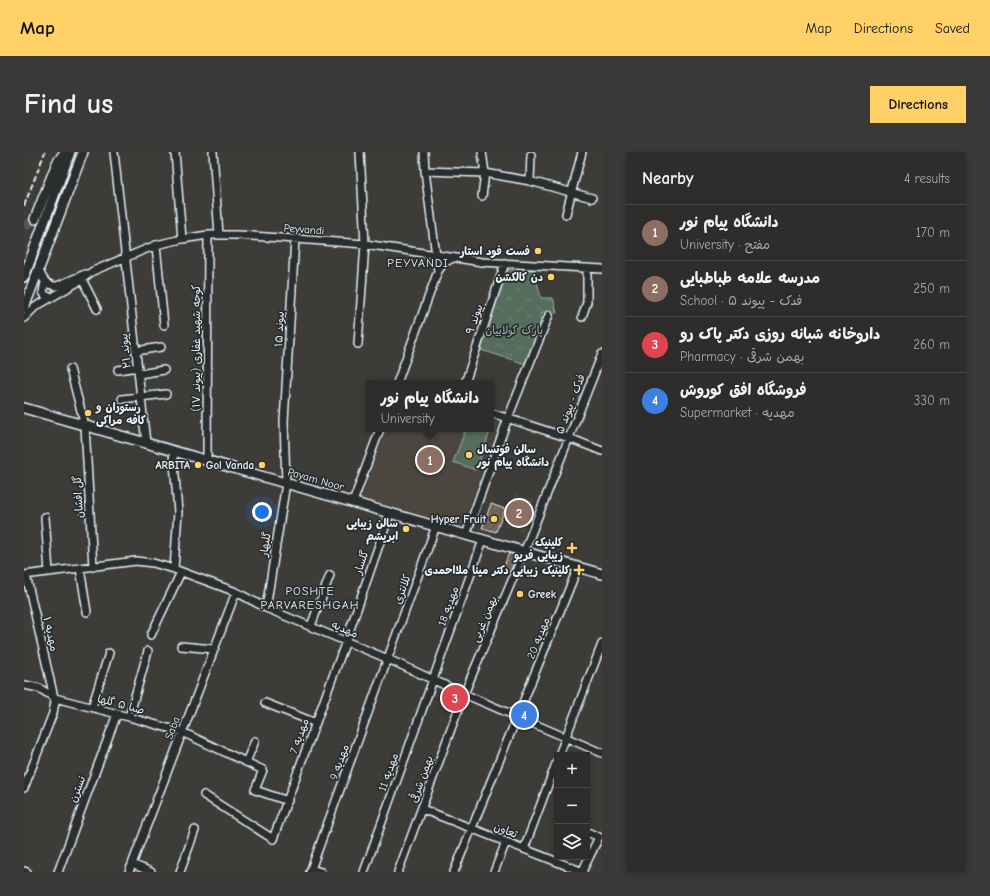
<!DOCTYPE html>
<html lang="en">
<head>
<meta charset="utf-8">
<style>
  :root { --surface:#2e2d2b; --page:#3a3937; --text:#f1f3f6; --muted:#a7a8a9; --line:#494947; --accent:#ffd166 }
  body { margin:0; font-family:"Comic Neue","Playpen Sans Arabic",sans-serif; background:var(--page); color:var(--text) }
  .controls { position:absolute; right:12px; bottom:12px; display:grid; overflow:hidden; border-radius:0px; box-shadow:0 2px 6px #0003 }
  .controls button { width:36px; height:36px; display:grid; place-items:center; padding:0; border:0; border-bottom:1px solid var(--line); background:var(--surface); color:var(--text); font:20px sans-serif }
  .you { position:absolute; left:238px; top:360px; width:14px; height:14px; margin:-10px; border:3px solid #fff; border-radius:50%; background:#1a73e8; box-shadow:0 0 0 6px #1a73e833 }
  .badge { display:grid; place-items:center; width:26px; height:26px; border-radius:50%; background:var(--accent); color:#fff; font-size:13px; font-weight:700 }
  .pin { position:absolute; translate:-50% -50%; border:2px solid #fff; box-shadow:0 1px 4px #0006 }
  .popup { position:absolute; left:342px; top:228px; width:128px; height:52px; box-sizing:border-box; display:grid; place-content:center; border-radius:0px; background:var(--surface); filter:drop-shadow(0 1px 3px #0005); font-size:13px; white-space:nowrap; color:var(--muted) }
  .popup b { font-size:15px; color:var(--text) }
  .popup::after { content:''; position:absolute; left:50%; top:100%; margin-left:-8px; border:8px solid transparent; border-top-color:var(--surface) }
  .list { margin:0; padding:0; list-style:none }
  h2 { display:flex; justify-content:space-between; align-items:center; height:52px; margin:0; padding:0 16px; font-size:17px }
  h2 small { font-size:13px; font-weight:400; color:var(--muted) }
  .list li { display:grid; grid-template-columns:26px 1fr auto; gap:12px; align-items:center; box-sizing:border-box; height:56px; padding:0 16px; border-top:1px solid var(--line) }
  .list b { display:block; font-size:15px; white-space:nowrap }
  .list p { margin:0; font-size:13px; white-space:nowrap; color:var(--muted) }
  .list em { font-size:13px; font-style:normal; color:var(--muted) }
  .icon { flex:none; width:22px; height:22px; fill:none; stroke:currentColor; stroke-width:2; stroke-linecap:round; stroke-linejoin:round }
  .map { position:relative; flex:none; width:578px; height:720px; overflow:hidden; border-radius:0px }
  header { display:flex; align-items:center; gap:24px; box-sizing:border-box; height:56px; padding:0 20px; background:var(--accent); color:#111 }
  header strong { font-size:19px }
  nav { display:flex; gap:22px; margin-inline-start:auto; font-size:14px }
  .intro { display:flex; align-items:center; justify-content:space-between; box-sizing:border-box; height:96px; padding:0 24px }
  h1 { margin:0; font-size:28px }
  .button { padding:10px 18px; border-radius:0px; background:var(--accent); color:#111; font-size:14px; font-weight:700 }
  main { display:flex; gap:24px; padding:0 24px }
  aside { flex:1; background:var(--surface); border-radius:0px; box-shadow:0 2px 6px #0003 }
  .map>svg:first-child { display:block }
</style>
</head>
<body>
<header>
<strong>Map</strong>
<nav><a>Map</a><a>Directions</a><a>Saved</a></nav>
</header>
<div class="intro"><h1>Find us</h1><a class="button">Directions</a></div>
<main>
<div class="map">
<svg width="578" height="720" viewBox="0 0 578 720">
  <defs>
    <pattern id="park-crowns" width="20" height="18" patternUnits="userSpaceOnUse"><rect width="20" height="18" fill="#546d5b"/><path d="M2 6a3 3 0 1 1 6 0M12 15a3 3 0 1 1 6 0" fill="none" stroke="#6d8273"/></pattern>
    <pattern id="building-hatch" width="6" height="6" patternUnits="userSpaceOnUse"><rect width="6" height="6" fill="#6c6053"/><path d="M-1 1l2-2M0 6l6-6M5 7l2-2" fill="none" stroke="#81776c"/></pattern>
  </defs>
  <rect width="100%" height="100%" fill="#3e3c39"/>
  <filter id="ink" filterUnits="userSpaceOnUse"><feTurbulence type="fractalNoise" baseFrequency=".025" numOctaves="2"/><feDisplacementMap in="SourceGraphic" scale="8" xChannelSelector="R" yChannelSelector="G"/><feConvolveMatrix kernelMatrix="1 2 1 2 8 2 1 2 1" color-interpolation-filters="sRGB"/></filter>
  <g filter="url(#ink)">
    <path fill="#4c4741" d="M467,268L476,271L438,374L337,346L362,277H467Z
      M491,341L511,348L499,381L479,373Z"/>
    <path fill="url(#park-crowns)" stroke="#9eafaa" d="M483,118H510L517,146H529L533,161L518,160L514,183L505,213L457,198Z"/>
    <path fill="#546d5b" stroke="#9eafaa" d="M442,277H467L452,318L429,310Z"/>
    <path fill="url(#building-hatch)" stroke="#e8f1f8" d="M467,352L481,357L472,380L458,376Z
      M485,401L493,404L486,420L479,417Z"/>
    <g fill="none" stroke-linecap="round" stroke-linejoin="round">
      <path stroke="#585756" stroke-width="9" stroke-dasharray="9 4.5" stroke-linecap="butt" d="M0,75L11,67"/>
      <defs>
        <path id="minor" d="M90,0L122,291
          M151,0L158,87
          M189,0L195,83
          M400,0L401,19L414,119
          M458,0L461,21L458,44
          M401,19L461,21L506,29L568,46
          M506,29L507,3
          M542,62L558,0
          M132,93L140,173
          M15,118C18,126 22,134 33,134L61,122
          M58,127L73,157
          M21,130L19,140L21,143L27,146
          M558,165L563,150V116
          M0,166L11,155L54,130L69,119L132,93L158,87L184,83H214L341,92L458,110L578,117
          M334,192L341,92L336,0
          M112,199L137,195
          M46,217L61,274L69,415
          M94,218L114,215
          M115,222L140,218
          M373,231L414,119L420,111L429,106
          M441,231L481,111
          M98,247L142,242
          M467,261L545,286L578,299
          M149,299L154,360L150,417
          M183,309L184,83
          M329,350L356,277
          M21,365L25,420
          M442,383L484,266L525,163
          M56,416L63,460
          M0,423L112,409L129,411L150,417L212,440L242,456L364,507L440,542L578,601
          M242,456L262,331L260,269L271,87
          M287,474L306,423
          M127,483L157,420
          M157,494L190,497
          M0,533L15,536L31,546L105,565L158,580L239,618L231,638L264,649
          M241,551L292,571
          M68,555L85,501
          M105,565L124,499
          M535,603L578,492
          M222,610L231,589
          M0,636L29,561L31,550L2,423
          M180,643L249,687L322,489L366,361
          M398,657L559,720
          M500,697L533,609
          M108,712L127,720
          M287,717L297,720
          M0,719L3,720
          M34,720L93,562
          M105,720L212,440
          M156,720L171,678
          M286,720L412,374
          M340,720L459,388
          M374,720L440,542L500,400L578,202
          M430,720L554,415
          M470,720L482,690
          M558,720L575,685L563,680"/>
        <path id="major" d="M11,67L33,11L41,0
          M0,125L46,0
          M0,156L59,0
          M0,256L578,422"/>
      </defs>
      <use href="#minor" stroke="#e8f1f8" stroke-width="10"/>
      <use href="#major" stroke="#e8f1f8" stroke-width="12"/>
      <use href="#minor" stroke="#2a2d2e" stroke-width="7"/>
      <use href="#major" stroke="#2a2d2e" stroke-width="9"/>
      <path stroke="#e8f1f8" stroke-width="2" stroke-dasharray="6 3" stroke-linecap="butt" d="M0,54L21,0"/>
    </g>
  </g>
  <g fill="#ffd166" stroke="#2a2d2e" stroke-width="1.5">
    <circle cx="514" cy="99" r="4"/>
    <circle cx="527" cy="125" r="4"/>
    <circle cx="64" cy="261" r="4"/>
    <circle cx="445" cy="303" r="4"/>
    <circle cx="174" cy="313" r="4"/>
    <circle cx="238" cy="313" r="4"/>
    <circle cx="470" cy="367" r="4"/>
    <circle cx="382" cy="377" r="4"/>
    <path d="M546 390h4v4h4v4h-4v4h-4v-4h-4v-4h4z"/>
    <path d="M553 412h4v4h4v4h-4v4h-4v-4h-4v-4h4z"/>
    <circle cx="496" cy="442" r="4"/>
  </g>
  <g text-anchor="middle" stroke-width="3.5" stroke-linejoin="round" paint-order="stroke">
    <g font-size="11" fill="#e8f1f8" stroke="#2a2d2e">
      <text transform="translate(280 77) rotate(4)" y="4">Peyvandi</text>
      <text transform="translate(450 167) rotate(-71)" y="4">پیوند ۹</text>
      <text transform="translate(255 177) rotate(-87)" y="4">پیوند ۱۵</text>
      <text transform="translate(172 196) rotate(-90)" y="4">کوچه شهید غفاری (پیوند ۱۷)</text>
      <text transform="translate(101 199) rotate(-96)" y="4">پیوند ۲۱</text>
      <text transform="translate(546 252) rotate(-69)" y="4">فدک - پیوند ۵</text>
      <text transform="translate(292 327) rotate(16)" y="4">Payam Noor</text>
      <text transform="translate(54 345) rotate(-93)" y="4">گل افشان</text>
      <text transform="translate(241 392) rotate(-81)" y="4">گلبهار</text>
      <text transform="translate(337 410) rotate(-71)" y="4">گلسار</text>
      <text transform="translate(378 437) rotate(-70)" y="4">کلانتری</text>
      <text transform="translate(424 454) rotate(-70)" y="4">مهدیه 18</text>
      <text transform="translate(460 467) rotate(-67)" y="4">بهمن غربی</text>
      <text transform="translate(321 477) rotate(23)" y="4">مهدیه</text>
      <text transform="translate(27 482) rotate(77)" y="4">مهدیه ۱</text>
      <text transform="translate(514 486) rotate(-68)" y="4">مهدیه 20</text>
      <text transform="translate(97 552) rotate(15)" y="4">صبا ۵ گلها</text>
      <text transform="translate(148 576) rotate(-69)" y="4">Saba</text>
      <text transform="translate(275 584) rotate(-70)" y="4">مهدیه 7</text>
      <text transform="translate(315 610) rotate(-70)" y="4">مهدیه 9</text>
      <text transform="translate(364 620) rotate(-70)" y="4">مهدیه 11</text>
      <text transform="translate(397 627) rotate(-70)" y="4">بهمن شرقی</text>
      <text transform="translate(53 637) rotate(-69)" y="4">نسترن</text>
      <text transform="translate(482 678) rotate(21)" y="4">تعاون</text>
    </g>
    <g font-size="11" font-weight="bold" fill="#e8f1f8" stroke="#2a2d2e" text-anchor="end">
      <text x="506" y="103">فست فود استار</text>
      <text x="519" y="129">دن کالکشن</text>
      <text x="72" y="259" text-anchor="start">رستوران و<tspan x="72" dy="13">کافه مراکی</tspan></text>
      <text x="453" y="301" text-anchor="start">سالن فوتسال<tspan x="453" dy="13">دانشگاه پیام نور</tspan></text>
      <text x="166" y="317">ARBITA</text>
      <text x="230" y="317">Gol Vanda</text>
      <text x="462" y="371">Hyper Fruit</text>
      <text x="374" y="375">سالن زیبایی<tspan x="374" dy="13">ابریشم</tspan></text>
      <text x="539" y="394">کلینیک<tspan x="539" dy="13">زیبایی فریو</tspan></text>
      <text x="546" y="422">کلینیک زیبایی دکتر مینا ملااحمدی</text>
      <text x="504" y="446" text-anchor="start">Greek</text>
    </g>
    <g font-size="11" fill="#a5b6b1" stroke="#2a2d2e">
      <text x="490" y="182">پارک کولاییان</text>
    </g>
    <g font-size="12" letter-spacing="1" fill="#e8f1f8" stroke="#2a2d2e">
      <text x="394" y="115">PEYVANDI</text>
      <text x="286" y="443">POSHTE<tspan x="286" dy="14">PARVARESHGAH</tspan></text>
    </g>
  </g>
</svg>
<div class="controls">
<button>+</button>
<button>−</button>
<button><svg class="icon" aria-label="layers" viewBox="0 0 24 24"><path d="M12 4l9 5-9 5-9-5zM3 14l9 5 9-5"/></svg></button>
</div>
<div class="you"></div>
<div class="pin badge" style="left:406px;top:308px;background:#8d6e63">1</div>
<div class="popup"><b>دانشگاه پیام نور</b>University</div>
<div class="pin badge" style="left:495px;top:361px;background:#8d6e63">2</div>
<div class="pin badge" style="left:431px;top:546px;background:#e0444e">3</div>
<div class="pin badge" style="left:500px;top:563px;background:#3f7fe0">4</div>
</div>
<aside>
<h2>Nearby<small>4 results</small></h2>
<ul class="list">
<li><span class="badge" style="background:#8d6e63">1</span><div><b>دانشگاه پیام نور</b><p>University · مفتح</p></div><em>170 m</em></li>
<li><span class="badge" style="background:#8d6e63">2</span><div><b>مدرسه علامه طباطبایی</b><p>School · فدک - پیوند ۵</p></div><em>250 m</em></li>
<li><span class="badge" style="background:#e0444e">3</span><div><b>داروخانه شبانه روزی دکتر پاک رو</b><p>Pharmacy · بهمن شرقی</p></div><em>260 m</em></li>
<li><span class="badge" style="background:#3f7fe0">4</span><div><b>فروشگاه افق کوروش</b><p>Supermarket · مهدیه</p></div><em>330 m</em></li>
</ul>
</aside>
</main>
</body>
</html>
